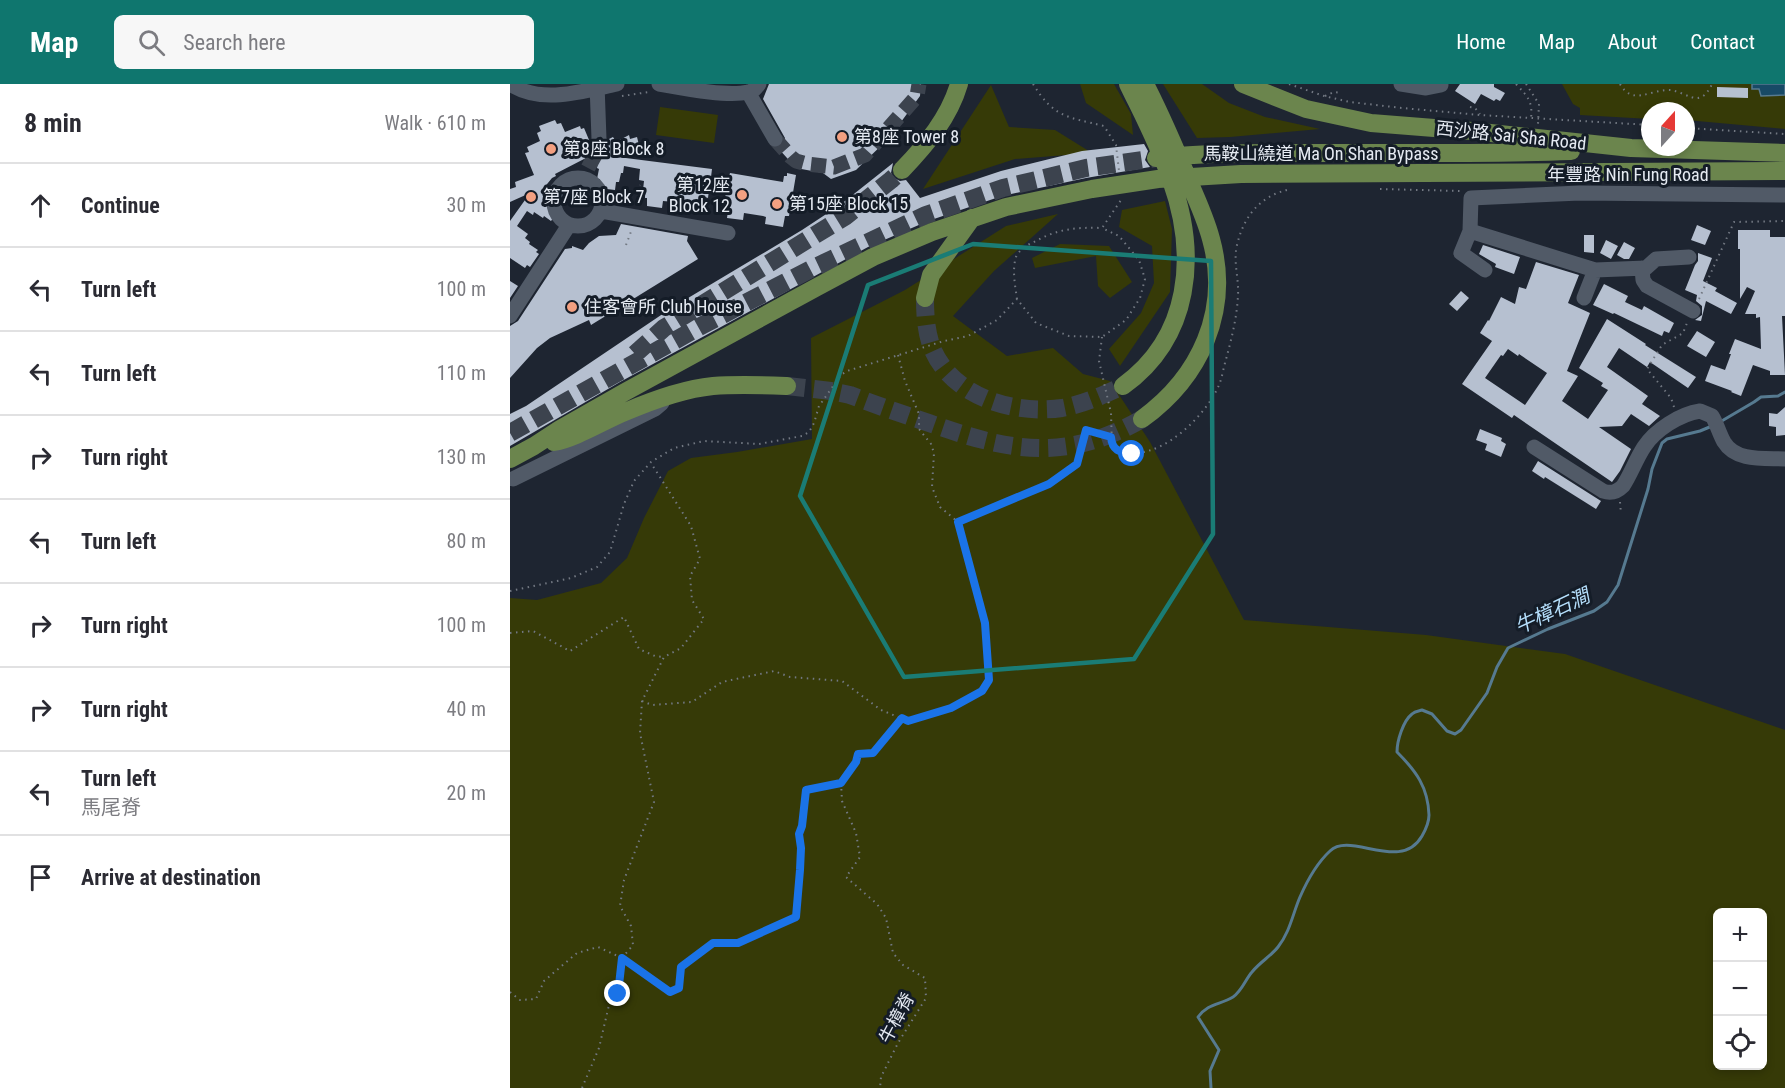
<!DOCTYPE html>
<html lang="en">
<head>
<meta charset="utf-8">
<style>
  :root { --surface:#fff; --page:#f7f7f7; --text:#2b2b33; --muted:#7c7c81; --line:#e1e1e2; --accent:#0f766e }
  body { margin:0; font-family:"Roboto Condensed","Noto Sans TC",sans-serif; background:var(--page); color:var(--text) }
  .controls { position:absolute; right:18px; bottom:18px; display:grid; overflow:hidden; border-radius:9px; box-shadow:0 3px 9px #0003 }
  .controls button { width:54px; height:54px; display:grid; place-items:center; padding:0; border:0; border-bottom:2px solid var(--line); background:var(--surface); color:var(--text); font:30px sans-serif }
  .compass { position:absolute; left:1131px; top:18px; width:54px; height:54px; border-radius:50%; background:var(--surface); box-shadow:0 3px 9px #0003; rotate:21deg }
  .stop { position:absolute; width:18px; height:18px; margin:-14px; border:4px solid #1a73e8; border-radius:50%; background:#fff }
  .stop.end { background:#1a73e8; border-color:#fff; box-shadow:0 2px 6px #0008 }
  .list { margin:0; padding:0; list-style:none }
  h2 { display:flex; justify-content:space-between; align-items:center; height:78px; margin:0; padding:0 24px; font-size:26px }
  h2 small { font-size:20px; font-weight:400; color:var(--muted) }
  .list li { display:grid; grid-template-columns:39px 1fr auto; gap:18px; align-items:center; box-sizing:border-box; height:84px; padding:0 24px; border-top:2px solid var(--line) }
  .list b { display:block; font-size:22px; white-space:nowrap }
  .list p { margin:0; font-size:20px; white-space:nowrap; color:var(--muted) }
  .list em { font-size:20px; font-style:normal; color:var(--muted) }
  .icon { flex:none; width:33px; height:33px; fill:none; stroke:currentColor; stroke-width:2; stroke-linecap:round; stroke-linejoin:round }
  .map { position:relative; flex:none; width:1275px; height:1004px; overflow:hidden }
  header { display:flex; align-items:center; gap:36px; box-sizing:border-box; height:84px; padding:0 30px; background:var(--accent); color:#fff }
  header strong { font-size:28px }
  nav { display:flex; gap:33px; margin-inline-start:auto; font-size:21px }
  .search { width:420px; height:54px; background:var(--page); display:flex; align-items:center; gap:15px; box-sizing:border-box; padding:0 21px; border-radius:9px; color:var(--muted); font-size:22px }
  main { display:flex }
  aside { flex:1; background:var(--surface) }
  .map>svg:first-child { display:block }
</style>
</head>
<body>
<header>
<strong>Map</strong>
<div class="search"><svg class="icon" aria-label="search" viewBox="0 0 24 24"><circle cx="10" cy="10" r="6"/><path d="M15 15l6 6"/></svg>Search here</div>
<nav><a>Home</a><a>Map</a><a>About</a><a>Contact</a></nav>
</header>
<main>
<aside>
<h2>8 min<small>Walk · 610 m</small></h2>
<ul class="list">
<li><svg class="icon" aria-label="ahead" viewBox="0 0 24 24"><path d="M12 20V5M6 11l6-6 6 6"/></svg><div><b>Continue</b></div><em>30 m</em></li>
<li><svg class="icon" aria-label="left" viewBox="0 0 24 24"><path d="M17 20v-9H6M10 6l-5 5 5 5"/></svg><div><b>Turn left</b></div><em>100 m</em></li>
<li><svg class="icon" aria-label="left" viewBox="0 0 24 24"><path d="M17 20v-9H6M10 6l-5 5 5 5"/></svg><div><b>Turn left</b></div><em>110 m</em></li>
<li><svg class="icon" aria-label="right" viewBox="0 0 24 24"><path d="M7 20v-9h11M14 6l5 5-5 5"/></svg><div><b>Turn right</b></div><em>130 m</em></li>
<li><svg class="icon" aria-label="left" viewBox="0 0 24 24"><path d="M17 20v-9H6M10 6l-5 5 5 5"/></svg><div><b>Turn left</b></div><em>80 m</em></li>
<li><svg class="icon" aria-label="right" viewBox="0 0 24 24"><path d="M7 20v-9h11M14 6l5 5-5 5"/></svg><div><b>Turn right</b></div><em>100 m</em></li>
<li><svg class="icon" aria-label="right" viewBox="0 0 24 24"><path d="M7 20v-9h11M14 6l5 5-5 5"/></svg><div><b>Turn right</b></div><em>40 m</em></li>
<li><svg class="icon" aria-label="left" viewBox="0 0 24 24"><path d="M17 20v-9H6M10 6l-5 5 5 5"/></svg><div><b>Turn left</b><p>馬尾脊</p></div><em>20 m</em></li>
<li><svg class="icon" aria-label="arrive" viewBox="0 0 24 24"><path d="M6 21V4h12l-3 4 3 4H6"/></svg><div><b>Arrive at destination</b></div></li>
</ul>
</aside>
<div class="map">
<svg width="1275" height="1004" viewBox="0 0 1275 1004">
  <rect width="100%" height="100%" fill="#1e2531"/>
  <path fill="#363a07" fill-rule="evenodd" d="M570,0H604L621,30L623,51L576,19Z
    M653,0H692L719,19L755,33L810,45L720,53L687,54Z
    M1052,0H1275V45L1176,36V27H1140V35L1070,31V24L1063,20Z
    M481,1L499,43L545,46L582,69L505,75L413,105Z
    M150,23L208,31L204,59L146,51Z
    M655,117L662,145L660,208L610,282L599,265L631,229L644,199L642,162L609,143L612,126Z
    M548,130L484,187L443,232L497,272L543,264L573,290L600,297L640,358L734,536L916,551L1055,570L1275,646V1004H0V514L27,516L91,499L117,474L134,434L158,387L181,374L227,368L302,355L301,254L395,206L496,142ZM1208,828H1252V982H1208Z
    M550,160L599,162L622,198L600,214L588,202L586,172L525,184L522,174Z"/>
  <path fill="#184a66" stroke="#567a90" stroke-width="1.5" d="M1242,0H1275V11L1251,12L1249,5H1242Z"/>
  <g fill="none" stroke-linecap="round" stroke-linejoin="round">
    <path stroke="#567a90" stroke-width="3" d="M1210,338L1244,318L1251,313L1268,312L1275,308
      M701,1004L700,987L709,966L688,933C698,919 710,921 723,913C732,907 735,896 742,888C750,878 761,872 768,863C780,848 783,829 790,813C797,797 807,779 820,767C840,747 891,789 912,752C916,745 919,739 919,731C918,703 906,687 887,668C887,657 893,637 902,630C905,627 909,627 912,626L922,630L937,647L945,650L951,646L977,609L987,583L998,564L1038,545L1084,527L1097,518L1108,501L1138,405L1142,385L1152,359L1157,355L1190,347L1202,342"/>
  </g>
  <path fill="#b6c0d0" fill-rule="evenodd" d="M259,0H411L410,12L380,53L346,86L321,95L313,89L286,84L268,64L273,60L275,54L253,15Z
    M950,0H984V3L995,9L990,17L986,15L984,17L971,10L965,20L945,7Z
    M1207,3L1238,4V14L1207,13Z
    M45,36L47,40L51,39L55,48L70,42L71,45L74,44L82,63L89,65L95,63L99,55L103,53L106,58L119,51L120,55L127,53L129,61L100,72L202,85L201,93L218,96L220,89L273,98L274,92H277V89L286,91L279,132H275L273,143L255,140L256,133L253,132L234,129L233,136L217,134L218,127L215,126L217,118H214L216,109L199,106L198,114L195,113L194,122H191L190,128L175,126L176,119L153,117L152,124L137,122V114H135V106H133L134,97L129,96L130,85L114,82L113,89H111L109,98H106L105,106L89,104L90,95H87L89,85L87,84L88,77L74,75L45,90L46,92L42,94L33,105L39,109L37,111L46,117L44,119L51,124L41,137L34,132L33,134L24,128L23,131L17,127L7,142L18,150L15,154L20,158L19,160L28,166L26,168L29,170L20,183L17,181L15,184L0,174V137L20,109L0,118V105L6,103L5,98L24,91L15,69L19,68L17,63L30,57L27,49L31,47L29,42Z
    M634,60L638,67L635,76L640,83L576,94L492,112L418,137L358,163L110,298L0,362V330L16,322L163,223L292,146L330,121L383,79L381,89L384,94L390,97L396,96L410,114L491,87L572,67Z
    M111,140L178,152L177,157L188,175L81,241L79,236L40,254L27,264L0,294V242L8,237L55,165L62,164V162L73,166L79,159L89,152L106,151Z
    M1187,141L1201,147L1195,161L1181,156Z
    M1228,146H1260V153H1275V232H1272L1275,291H1260V287L1243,281L1231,312L1221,308L1222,307L1195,297L1201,281L1215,286L1221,270H1219L1225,255L1251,265L1250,233L1246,234V230H1235L1245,207L1237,203L1230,215V165H1228Z
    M1074,151H1084V169L1074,168Z
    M1096,156L1108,162L1101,175L1090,169Z
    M1114,158L1125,164L1119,175H1114L1107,171Z
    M973,161L1010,173L1004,190L985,183L986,180L969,170Z
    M1188,169L1202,174L1193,197L1207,204L1205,207L1227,219L1221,230L1196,217L1191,237L1185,236L1192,231V222L1186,217L1187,211L1175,206L1185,181L1188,177Z
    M1026,178L1069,191L1058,219L1080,229L1057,287L1068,292L1052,317L1078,335L1098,306L1091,302L1093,299L1069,284L1097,235L1136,260L1135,261L1186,293L1178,304L1140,278L1137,283L1109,264L1097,283L1138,312L1132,320L1150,332L1139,342L1121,330L1112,342L1089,343L1121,365L1110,387L1102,398L1017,340L1004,331L1002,334L952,300L982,257L970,249L978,236L979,237L991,213L1005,220L1009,203L1016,205ZM998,265L1008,272L1009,270L1037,289L1015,321L975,294L991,271L993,272Z
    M0,197L8,202L0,214Z
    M1094,200L1118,212L1115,218L1132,226L1134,222L1164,239L1159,249L1154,247L1152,252L1104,229L1103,230L1083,221Z
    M951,207L959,214L947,227L939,220Z
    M1187,247L1205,258L1196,273L1177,262Z
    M1275,323V351L1266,352V343L1259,342V329L1267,330Z
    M970,345L992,354L991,357L996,360L991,373L975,366L977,360L966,356Z
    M1028,377L1091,417L1086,425L1035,393L1034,395L1022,387Z"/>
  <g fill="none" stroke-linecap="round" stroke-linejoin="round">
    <path stroke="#3c434e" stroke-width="15" stroke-dasharray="15 8" stroke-linecap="butt" d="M265,55L281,73L286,77L297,80L324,83L355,71L407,12L409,0
      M78,84L90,62L89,55"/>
    <path stroke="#3c434e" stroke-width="18" stroke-dasharray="18 9" stroke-linecap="butt" d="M415,214C415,231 416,247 422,264C442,313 504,331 552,324C574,320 593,311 613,302
      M125,270L154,244L336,132L381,96L392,86
      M277,302L321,307L340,311C366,321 392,330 419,339C498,367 555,379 632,335
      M0,349L189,243L301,185L416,131L493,104L576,84L646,74"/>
    <path stroke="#727882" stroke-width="2" stroke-dasharray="1.5 4.5" stroke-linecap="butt" d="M523,0C544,34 558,33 594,42L606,61L609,87
      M779,0L814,12L840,18L892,24L970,31L1140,41
      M1006,0C1017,12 1023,17 1021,34
      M1016,0L1029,20L1028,40
      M1110,0C1122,21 1138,7 1157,6C1175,5 1189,28 1202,0
      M112,12L139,8
      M815,12L824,8L832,9
      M960,23L965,24L970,30
      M1176,44L1275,50
      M870,105L951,107
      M127,119L130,101
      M116,161L122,145
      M507,215C505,201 502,186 506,173C509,166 517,161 524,158C547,145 566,143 592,144L611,116
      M1189,215L1224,138L1275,137
      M592,253L589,277L601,329L602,362C611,373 629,370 641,366C667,358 698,327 709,301C712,294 713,286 715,279C721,257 727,234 728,211C729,194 723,178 727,161C734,131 751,111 781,105
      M388,271L395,297L409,330V345L421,360L424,369L422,403L430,423L448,438
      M1164,323L1161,314L1137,285L1152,261L1173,249L1177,239
      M1110,418L1111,430
      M0,507L61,494L87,483L100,468L114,420L124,397L141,378L164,364L194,357L249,360L292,352L299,348L304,339L309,322L331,291L337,287L434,257L458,252L487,236L507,215L526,239L559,252L592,253L616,236L630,214L635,195L629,176L609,152L592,144
      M0,549L23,547L60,567L114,533L129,565L145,572L154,573
      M132,617L142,621L182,618L212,598L264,587L280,593L332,597L371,626L398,637L441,624L472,607L479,596L475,539L448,438L539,400L567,380L576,346L600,353
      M331,699L332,717L346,749L350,773L336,793L367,820L376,834L383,869L393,881L415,894L416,914L388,959L371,993L370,1004
      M112,874L123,861L121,842L110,822L114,796L144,718L130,649L132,617L154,573L171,564L194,535L182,516L180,492L190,475L181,442L141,379
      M0,908L10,916L26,915L34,897L67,869L88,863L112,874L160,908L169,904L171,883L203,859H228L286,833L290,786L289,750L292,742L296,706L331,699L346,678L348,670L363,669L391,636
      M72,1004L89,964L99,921L109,910L112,874"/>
    <path stroke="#515a67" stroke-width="15" d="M0,0C31,21 74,7 107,0
      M87,0L89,55
      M149,0C172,4 217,13 238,8C244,7 246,4 249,0
      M891,0L916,4L931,1
      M238,8L265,55
      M44 118a24 24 0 1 1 48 0a24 24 0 1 1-48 0Z
      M91,127L218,149
      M960,147L951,169L975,186
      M1179,173L1146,175L1136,184L1085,186L960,147L961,114L1070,109L1275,111
      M1132,184L1133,196L1137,202L1183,227
      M1074,214L1085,186
      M0,232L59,141
      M1024,363L1093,407C1101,410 1107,408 1113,402C1121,390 1126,375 1134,363C1145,346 1170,330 1190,327L1202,332C1207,340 1209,349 1214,358C1226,378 1255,374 1275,375
      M3,395L145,325L152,319"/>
    <path stroke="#6b854d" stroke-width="18" d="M733,0L796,25L861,39L962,47L1121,64L1275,69
      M646,74C699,68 752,69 805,69C891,69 976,70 1061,67
      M392,86C416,61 439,34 449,0
      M415,214L421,191L462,134
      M613,302C681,253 688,171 661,96C650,63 633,31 618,0
      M632,335C690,293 721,227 701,155C696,136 688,118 680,100C666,66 652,33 635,0
      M44,358C66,354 93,337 115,328C143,316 173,305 203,302C228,300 252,301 277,302
      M0,375L24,362L50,345L115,308L307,203L363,173L422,148L496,123L582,105L648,95L731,90L1275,87"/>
  </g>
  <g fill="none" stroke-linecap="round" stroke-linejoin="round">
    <path stroke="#1a73e8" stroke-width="8" d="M108,910L112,874L160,908L169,904L171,883L203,859H228L286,833L290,786L291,764L289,750L292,742L296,706L331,699L346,678L348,670L363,669L392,634L398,637L441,624L472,607L479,596L475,539L448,438L539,400L567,380L576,346L601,353C602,367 610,368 622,370"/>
  </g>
  <path fill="none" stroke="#1a7c75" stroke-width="4.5" stroke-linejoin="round" d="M463,160L701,177L703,450L624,575L394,593L290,412L358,201Z"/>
  <g fill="#f3a081" stroke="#141c27" stroke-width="2">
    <circle cx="332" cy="53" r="6"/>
    <circle cx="41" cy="65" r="6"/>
    <circle cx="232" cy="111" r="6"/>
    <circle cx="21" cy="113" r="6"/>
    <circle cx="267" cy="120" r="6"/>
    <circle cx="62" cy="223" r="6"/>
  </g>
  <g text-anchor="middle" stroke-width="6" stroke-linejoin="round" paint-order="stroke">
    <g font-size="18" fill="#e5eaf2" stroke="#141c27">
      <text transform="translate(1001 52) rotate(6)" y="6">西沙路 Sai Sha Road</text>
      <text x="811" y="76">馬鞍山繞道 Ma On Shan Bypass</text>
      <text x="1118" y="97">年豐路 Nin Fung Road</text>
      <text transform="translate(387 934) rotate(-62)" y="6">牛樟脊</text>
    </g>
    <g font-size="18" fill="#e5eaf2" stroke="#141c27" text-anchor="start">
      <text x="344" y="59">第8座 Tower 8</text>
      <text x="53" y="71">第8座 Block 8</text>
      <text x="220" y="107" text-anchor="end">第12座<tspan x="220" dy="21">Block 12</tspan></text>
      <text x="33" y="119">第7座 Block 7</text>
      <text x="279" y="126">第15座 Block 15</text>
      <text x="74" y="229">住客會所 Club House</text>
    </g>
    <g font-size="20" font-style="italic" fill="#b5dffc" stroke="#141c27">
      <text transform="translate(1042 527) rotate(-25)" y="7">牛樟石澗</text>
    </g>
  </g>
</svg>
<div class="controls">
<button>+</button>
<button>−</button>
<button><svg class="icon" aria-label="locate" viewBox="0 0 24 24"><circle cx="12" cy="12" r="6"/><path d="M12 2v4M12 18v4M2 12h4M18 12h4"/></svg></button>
</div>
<svg class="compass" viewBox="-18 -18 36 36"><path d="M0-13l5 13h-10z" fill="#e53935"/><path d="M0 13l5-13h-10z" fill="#7c7c81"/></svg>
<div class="stop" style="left:622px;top:370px"></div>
<div class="stop end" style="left:108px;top:910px"></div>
</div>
</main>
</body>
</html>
